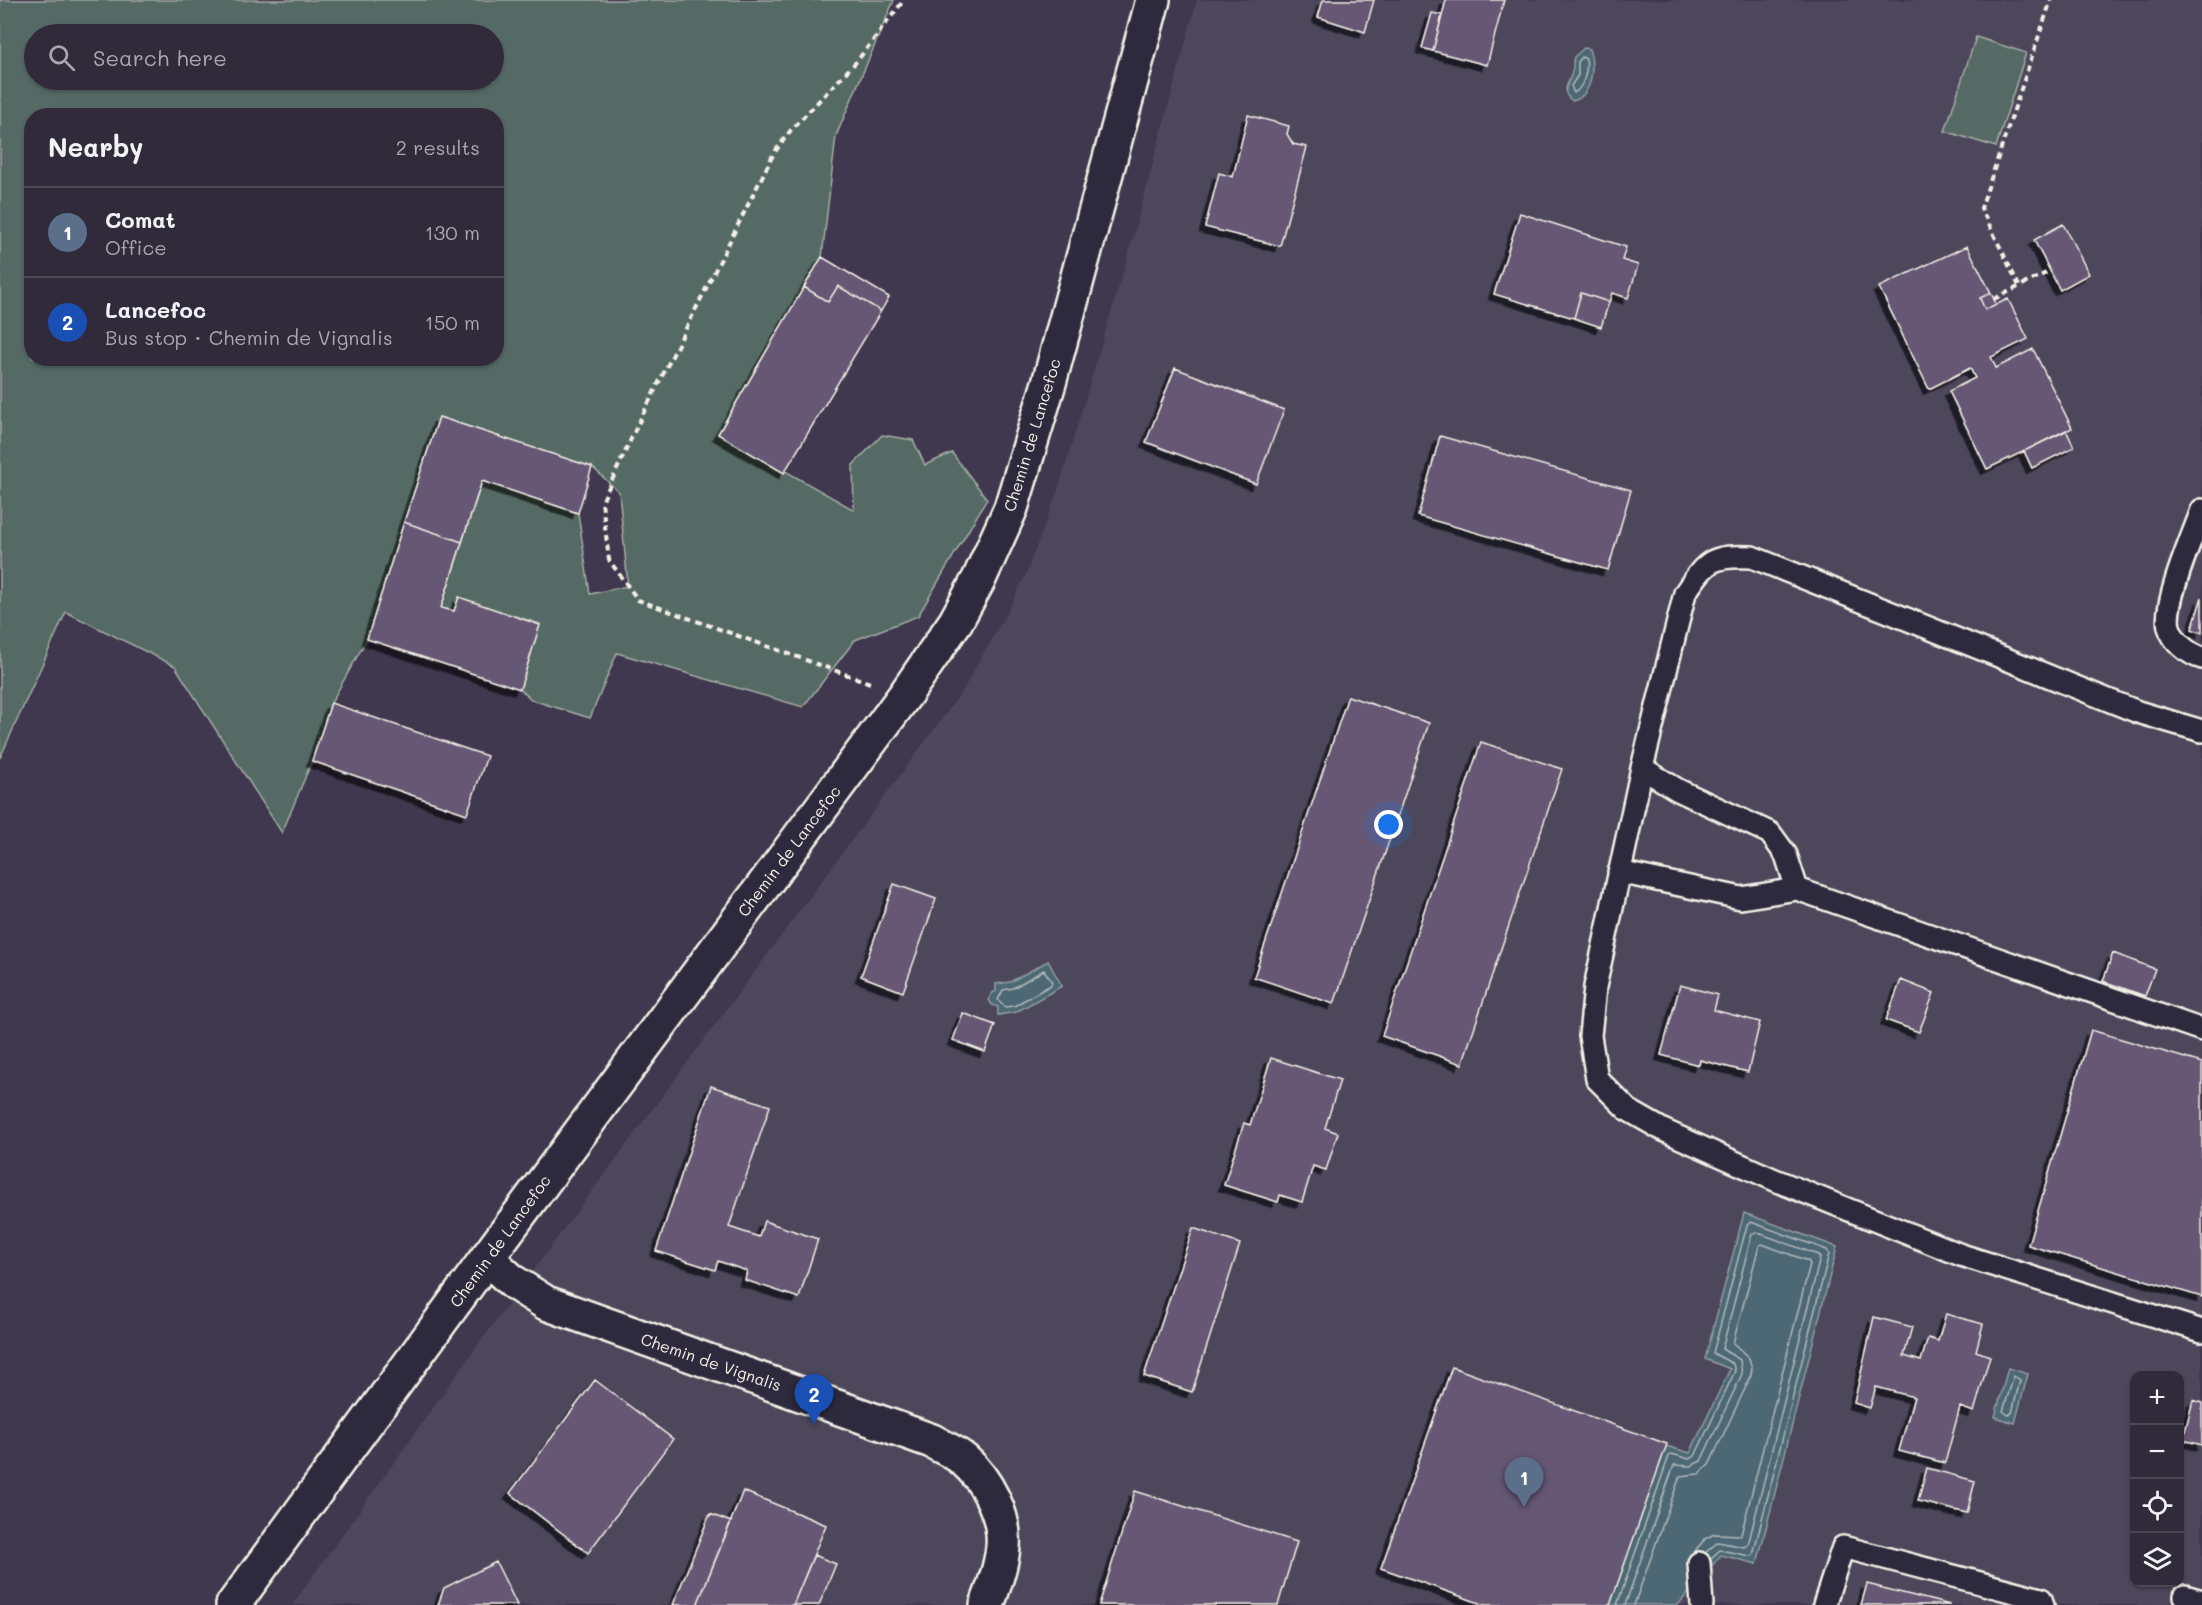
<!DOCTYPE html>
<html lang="en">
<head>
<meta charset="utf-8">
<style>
  :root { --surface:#302a3a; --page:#3c3645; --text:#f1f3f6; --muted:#a8a7af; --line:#4b4654; --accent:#ffd166 }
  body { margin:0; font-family:Mali,sans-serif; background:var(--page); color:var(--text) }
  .controls { position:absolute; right:18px; bottom:18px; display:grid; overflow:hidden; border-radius:12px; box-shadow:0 2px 4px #0004 }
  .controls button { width:54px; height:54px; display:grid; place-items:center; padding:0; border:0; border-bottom:2px solid var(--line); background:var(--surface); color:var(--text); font:30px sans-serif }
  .you { position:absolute; left:1389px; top:825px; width:21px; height:21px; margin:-15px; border:4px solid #fff; border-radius:50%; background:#1a73e8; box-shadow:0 0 0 9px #1a73e833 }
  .badge { display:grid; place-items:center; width:39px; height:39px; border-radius:50%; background:var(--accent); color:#fff; font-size:20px; font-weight:700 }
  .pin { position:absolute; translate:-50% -50px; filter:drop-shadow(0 2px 3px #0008) }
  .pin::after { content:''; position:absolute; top:32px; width:21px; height:18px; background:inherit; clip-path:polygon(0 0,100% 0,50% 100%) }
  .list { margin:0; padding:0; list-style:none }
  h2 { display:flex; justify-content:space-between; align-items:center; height:78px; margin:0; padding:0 24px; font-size:26px }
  h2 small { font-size:20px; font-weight:400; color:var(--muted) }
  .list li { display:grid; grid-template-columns:39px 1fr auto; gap:18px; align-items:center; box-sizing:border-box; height:90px; padding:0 24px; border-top:2px solid var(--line) }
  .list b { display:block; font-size:22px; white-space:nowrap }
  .list p { margin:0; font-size:20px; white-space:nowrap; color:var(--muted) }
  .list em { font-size:20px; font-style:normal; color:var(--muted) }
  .icon { flex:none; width:33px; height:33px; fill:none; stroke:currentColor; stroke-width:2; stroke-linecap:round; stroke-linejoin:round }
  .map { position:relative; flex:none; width:2202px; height:1605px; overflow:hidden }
  .search { position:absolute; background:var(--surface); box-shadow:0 2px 4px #0004; left:24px; top:24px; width:480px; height:66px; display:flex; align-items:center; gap:15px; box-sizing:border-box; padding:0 21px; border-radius:33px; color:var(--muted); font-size:22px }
  .panel { position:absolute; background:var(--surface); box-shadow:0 2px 4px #0004; left:24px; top:108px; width:480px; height:258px; border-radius:24px }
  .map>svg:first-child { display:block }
</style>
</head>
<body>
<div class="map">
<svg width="2202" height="1605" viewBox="0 0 2202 1605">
  <defs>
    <filter id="shadow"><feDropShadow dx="-5.5" dy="5.5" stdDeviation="0" flood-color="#0009"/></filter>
  </defs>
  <rect width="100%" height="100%" fill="#40384e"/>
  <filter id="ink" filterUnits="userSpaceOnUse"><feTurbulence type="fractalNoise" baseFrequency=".0167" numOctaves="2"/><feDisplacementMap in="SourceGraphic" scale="12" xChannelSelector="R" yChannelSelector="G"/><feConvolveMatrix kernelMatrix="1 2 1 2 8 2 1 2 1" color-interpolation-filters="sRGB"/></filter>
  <g filter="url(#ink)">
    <path fill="#4e465c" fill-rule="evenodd" d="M1197,0H2202V1605H292L475,1349L961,693L1008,611L1026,574L1059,487L1129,252ZM2134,1376H2180V1582H2134Z"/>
    <path fill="#566a65" stroke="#a5aea6" stroke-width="1.5" fill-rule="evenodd" d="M0,0H894L836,136L822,257L718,433L854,510L853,465L882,435L913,440L925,465L952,453L987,499L918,616L855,640L803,707L617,653L590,718L532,700L520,689L540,624L459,598L454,611L441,608L482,481L578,513L590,594L628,586L619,492L592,467L439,417L367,639L331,703L312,761L282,833L175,666L66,612L0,758ZM34,34H494V80H34ZM32,116H496V358H32Z
      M1976,37L2026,53L1996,147L1945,131Z"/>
    <path fill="#4d6775" stroke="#909ea3" stroke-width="1.5" d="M1584,48L1589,49C1595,66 1593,95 1573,101C1558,92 1570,83 1572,72C1574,66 1572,62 1574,57Z
      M1048,961L1062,986L1016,1012L998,1015V1007L992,1005L989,1000L991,994L996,991V984L1010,982Z
      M1744,1213L1837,1247L1757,1564L1721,1555L1678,1605H1610L1666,1446L1690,1453L1730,1369L1705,1359Z
      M2008,1368L2028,1374L2015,1423L1995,1417Z"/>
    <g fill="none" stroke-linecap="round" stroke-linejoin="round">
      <path stroke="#b1baba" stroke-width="1.5" d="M1582,57L1586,59C1588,70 1584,87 1574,93L1571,86L1578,75V62Z
        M1044,970L1052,982L1051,985L1014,1006L1005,1007L998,1000L1003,990L1013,988Z
        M2014,1376L2020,1380L2012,1413L2008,1415L2003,1411Z
        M1617,1605L1669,1456L1672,1454L1689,1459L1695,1456L1735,1371L1733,1364L1713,1353L1747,1225L1751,1222L1827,1250L1829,1254L1753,1555L1750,1556L1720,1550L1710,1559
        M1625,1605L1674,1465L1691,1466L1701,1461L1742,1374L1740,1360L1722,1349L1752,1234L1756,1232L1818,1255L1820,1258L1748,1545L1744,1547L1718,1542L1705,1553
        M1634,1605L1680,1476L1699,1474L1709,1465L1750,1378L1752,1369L1749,1358L1733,1343L1759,1246L1762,1244L1808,1261L1810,1264L1741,1535L1714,1534L1705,1539L1693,1553"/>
    </g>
    <path fill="#665874" stroke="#f4f1e8" stroke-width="1.5" filter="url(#shadow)" d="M1323,0H1374L1365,32L1318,17Z
      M1446,0H1504L1487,65L1433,51Z
      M1432,13L1442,15L1433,51L1422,48Z
      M1248,115L1289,126L1287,134L1293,144L1307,147L1280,246L1205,227L1219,173L1233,177Z
      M1520,213L1626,247L1622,260L1638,265L1628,298L1612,293L1609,302L1581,293L1574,318L1494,294Z
      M2063,224L2089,274L2060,290L2034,240Z
      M1967,246L1991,293L1980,298L1985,310L2008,299L2028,339L1991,357L1996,368L2033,349L2072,428L1987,469L1949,391L1975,378L1970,368L1929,389L1879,287Z
      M822,257L889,297L881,311L838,286L828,302L804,287Z
      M838,286L881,311L784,473L718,434L804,287L828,302Z
      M1581,293L1609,302L1601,327L1574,318Z
      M1991,293L1996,304L1985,310L1980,298Z
      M1175,368L1284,410L1256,484L1146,442Z
      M439,417L592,467L578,513L482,481L462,542L404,522Z
      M2066,430L2074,447L2032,468L2024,451Z
      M1440,436L1631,490L1608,570L1418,516Z
      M404,522L462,542L441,608L454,611L459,597L540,625L520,689L367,639Z
      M2202,597V633L2192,629Z
      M1348,696L1429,723L1334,1004L1254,977Z
      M331,703L487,756L467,814L312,761Z
      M1481,742L1562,769L1462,1064L1382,1036Z
      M894,884L936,899L903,992L861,976Z
      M2113,953L2155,969L2145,996L2103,981Z
      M1901,980L1934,993L1919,1032L1886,1020Z
      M1680,985L1718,995L1714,1010L1760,1022L1748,1072L1700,1060L1699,1065L1661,1055Z
      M963,1013L995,1025L985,1052L953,1040Z
      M2091,1030L2202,1063V1297L2028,1245Z
      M1271,1058L1340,1080L1325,1128L1338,1133L1326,1170L1313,1166L1302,1202L1280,1195L1278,1202L1224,1185L1244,1123L1250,1125Z
      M711,1086L770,1106L729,1227L759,1237L764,1221L818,1239L799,1298L745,1280L747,1271L718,1261L715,1270L656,1251Z
      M1193,1228L1240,1244L1192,1392L1144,1376Z
      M1946,1314L1983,1324L1976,1351L1990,1356L1974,1412L1960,1407L1945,1463L1899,1451L1914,1397L1876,1387L1870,1408L1854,1403L1874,1317L1912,1327L1904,1356L1921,1361L1928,1338L1938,1341Z
      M1452,1367L1667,1444L1610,1605H1485L1381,1568Z
      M595,1380L673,1439L588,1553L510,1493Z
      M2193,1400L2202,1403V1445L2183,1440Z
      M1927,1468L1975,1481L1967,1513L1918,1501Z
      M743,1491L826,1525L793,1605H697Z
      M1135,1491L1297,1542L1278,1605H1099Z
      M710,1514L731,1522L697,1605H673Z
      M814,1555L836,1564L819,1605H793Z
      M496,1562L517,1605H438L444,1588Z
      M1867,1584L1950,1605H1861Z"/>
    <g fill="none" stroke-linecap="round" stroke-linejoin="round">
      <defs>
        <path id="service" d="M2202,510C2193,535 2163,603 2169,627C2173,641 2188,654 2202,658
          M2202,731L2138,712L1752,557C1712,555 1707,560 1685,593L1642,768L1595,987L1590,1036L1597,1079L1628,1110L1663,1130L1775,1180L1961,1255L2202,1331
          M1642,768L1678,790L1770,833L1786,855L1797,889
          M1619,872L1741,898L1797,889L2202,1030
          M1699,1563L1702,1605
          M2185,1596L2202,1601
          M1824,1605L1843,1547L2041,1599L2043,1605"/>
        <path id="minor" d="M487,1258L513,1282L546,1303L932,1441C942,1447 955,1452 964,1460C986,1479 1006,1516 1003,1547C1001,1567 994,1586 987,1605"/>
        <path id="tertiary" d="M233,1605L487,1258L905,695L956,621L979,579L1011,508L1049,383L1153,0"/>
      </defs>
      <use href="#service" stroke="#f4f1e8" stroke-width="26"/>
      <use href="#minor" stroke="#f4f1e8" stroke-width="38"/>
      <use href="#tertiary" stroke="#f4f1e8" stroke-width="38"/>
      <path stroke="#f4f1e8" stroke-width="4" stroke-dasharray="6 4.5" stroke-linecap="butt" d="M2019,286L1981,208L2051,0
        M1994,299L2050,271
        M870,683L638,600L609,560L602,502L637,426L774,153L791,130L857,61L904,0"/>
      <use href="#service" stroke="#2f2a3d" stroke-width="21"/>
      <use href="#minor" stroke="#2f2a3d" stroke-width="33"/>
      <use href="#tertiary" stroke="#2f2a3d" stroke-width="33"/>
    </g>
  </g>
  <g text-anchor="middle" stroke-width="4.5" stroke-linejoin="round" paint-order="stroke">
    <g font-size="16" fill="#f4f1e8" stroke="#2f2a3d">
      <text transform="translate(1032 435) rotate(-73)" y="6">Chemin de Lancefoc</text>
      <text transform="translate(789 851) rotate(-53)" y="6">Chemin de Lancefoc</text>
      <text transform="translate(500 1241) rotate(-54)" y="6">Chemin de Lancefoc</text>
      <text transform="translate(711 1362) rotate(19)" y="6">Chemin de Vignalis</text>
    </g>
  </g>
</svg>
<div class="controls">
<button>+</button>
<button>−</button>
<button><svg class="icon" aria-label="locate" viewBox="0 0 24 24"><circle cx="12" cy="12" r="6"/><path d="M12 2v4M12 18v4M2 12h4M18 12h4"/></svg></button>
<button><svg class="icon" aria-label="layers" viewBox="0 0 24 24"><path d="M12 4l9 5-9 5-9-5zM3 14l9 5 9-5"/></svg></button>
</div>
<div class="you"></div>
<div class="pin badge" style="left:1524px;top:1507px;background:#5c6f8a">1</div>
<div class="pin badge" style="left:814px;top:1424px;background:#1a4fb4">2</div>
<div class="search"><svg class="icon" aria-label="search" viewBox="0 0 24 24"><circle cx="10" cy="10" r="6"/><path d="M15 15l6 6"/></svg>Search here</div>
<section class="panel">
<h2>Nearby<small>2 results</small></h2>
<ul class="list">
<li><span class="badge" style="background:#5c6f8a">1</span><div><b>Comat</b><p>Office</p></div><em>130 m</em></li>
<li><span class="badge" style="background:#1a4fb4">2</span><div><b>Lancefoc</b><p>Bus stop · Chemin de Vignalis</p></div><em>150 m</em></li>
</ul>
</section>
</div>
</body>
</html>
